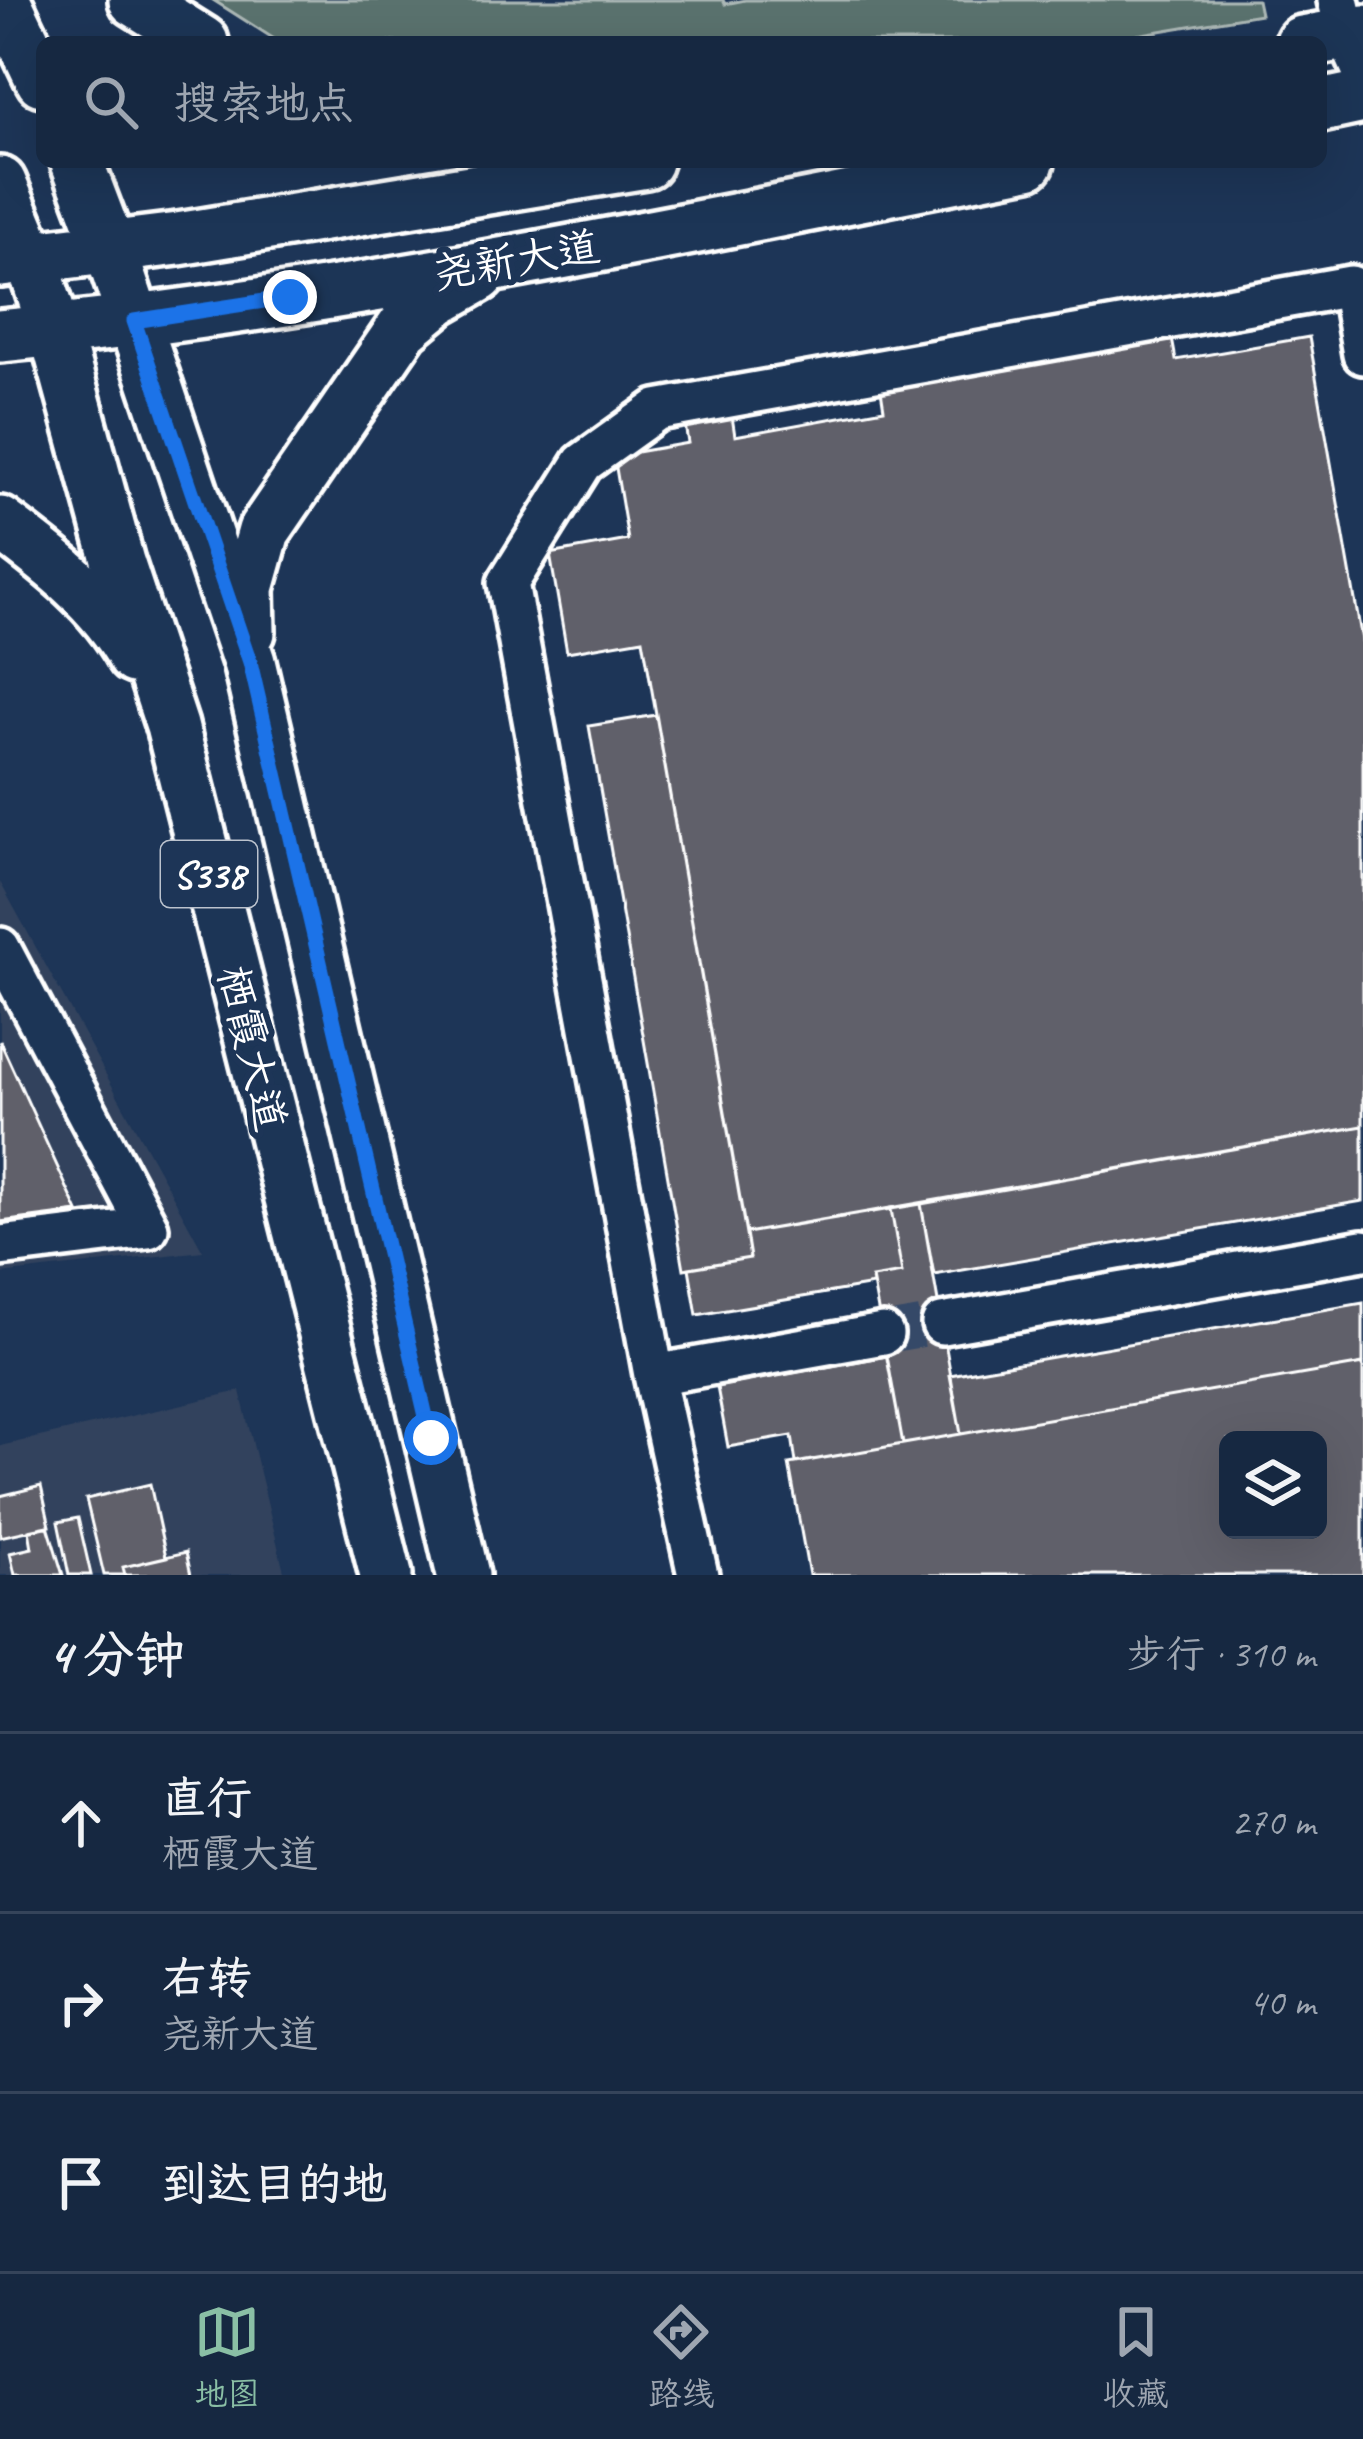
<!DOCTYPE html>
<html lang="zh">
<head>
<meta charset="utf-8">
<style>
  :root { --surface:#162841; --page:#23344c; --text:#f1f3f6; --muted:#9ea6b1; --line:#35445a; --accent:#8abfa5 }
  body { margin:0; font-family:Caveat,"LXGW WenKai TC",sans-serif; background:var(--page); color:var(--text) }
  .controls { position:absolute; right:36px; bottom:36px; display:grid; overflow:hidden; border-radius:18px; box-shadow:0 12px 48px #0002 }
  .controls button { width:108px; height:108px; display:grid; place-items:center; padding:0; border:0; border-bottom:3px solid var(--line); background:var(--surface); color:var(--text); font:60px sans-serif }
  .stop { position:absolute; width:36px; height:36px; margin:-27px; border:9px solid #1a73e8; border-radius:50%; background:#fff }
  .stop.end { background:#1a73e8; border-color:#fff; box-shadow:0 3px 12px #0008 }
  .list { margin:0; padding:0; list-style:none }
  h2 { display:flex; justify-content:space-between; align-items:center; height:156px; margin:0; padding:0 48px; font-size:51px }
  h2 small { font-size:39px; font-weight:400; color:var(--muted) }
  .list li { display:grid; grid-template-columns:78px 1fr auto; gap:36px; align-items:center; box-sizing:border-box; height:180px; padding:0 48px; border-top:3px solid var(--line) }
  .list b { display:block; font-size:45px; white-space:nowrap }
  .list p { margin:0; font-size:39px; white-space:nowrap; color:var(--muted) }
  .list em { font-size:39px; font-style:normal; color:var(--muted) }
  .icon { flex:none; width:66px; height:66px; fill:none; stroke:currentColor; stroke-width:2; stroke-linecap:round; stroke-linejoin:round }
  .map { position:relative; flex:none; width:1363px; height:1575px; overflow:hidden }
  .search { position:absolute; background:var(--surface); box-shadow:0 12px 48px #0002; left:36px; right:36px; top:36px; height:132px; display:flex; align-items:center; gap:30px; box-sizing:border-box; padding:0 42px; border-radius:18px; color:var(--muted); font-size:45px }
  .sheet { height:696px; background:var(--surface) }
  nav { display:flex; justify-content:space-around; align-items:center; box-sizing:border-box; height:168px; border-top:3px solid var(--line); background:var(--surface); font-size:33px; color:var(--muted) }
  nav a { display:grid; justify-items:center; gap:6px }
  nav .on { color:var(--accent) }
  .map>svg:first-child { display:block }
</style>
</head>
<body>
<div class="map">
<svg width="1363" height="1575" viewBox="0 0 1363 1575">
  <rect width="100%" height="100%" fill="#1d3557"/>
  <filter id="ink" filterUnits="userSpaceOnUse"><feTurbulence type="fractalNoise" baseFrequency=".00833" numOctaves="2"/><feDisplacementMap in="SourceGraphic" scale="24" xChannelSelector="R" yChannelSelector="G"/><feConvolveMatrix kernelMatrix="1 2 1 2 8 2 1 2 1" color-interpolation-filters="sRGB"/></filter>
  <g filter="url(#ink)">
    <path fill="#31425d" d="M0,882L203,1251L0,1274Z
      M240,1391L285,1575H0V1446Z"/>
    <path fill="#5a726e" stroke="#acb8b6" stroke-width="3" d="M213,0H723L725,4L745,0H1257L1260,14L1095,42H279Z"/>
    <path fill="#60606a" stroke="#fff" stroke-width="3" fill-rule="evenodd" d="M1171,333L1176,360L1309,337L1363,646V1126L746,1233L643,639L567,652L550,554L628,540L614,456L688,443L684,418L731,410L735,436L884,409L880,384Z
      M656,715L750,1258L684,1269L589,726Z
      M0,1041L78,1212L0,1222Z
      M1363,1126V1201L934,1275L921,1204Z
      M921,1204L961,1434L903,1444L872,1278L902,1273L891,1209Z
      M891,1209L902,1273L872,1278L873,1285L697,1315L689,1268L750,1258L746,1233Z
      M1363,1303V1364L961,1434L950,1375Z
      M887,1356L903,1444L796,1463L792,1436L728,1447L717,1387Z
      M1363,1364V1575H809L789,1464ZM1228,1440H1318V1530H1228Z
      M150,1484L166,1557L123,1567L125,1575H104L86,1499Z
      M41,1486L50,1526L0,1537V1496Z
      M78,1518L91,1575H69L58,1522Z
      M48,1526L63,1575H15L10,1553L32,1548L29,1530Z
      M186,1552L191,1575H125L123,1567Z"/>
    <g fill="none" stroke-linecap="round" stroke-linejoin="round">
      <path stroke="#344968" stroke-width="39" stroke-dasharray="39 20" stroke-linecap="butt" d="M883,1334L942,1324"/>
      <defs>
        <path id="minor" d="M1338,0L1346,34L1363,72
          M0,948L148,1228L0,1246
          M942,1324L1363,1250
          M654,1375L883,1334
          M698,1575L654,1375L508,583L583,463L657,410L1351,286L1363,354"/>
        <path id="major" d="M4,0L42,80
          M135,0L202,42
          M1302,42L1363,31
          M1321,106L1363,97
          M77,162L110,249L249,662L463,1575
          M0,183L31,258L55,331L118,562L172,726L386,1575
          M1,261L178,239L646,162
          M0,336C345,303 688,228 1028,162
          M0,523C51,561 103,600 134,657
          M249,632L248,588L264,531L403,328L438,299L480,275"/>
      </defs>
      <use href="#minor" stroke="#fff" stroke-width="48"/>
      <use href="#major" stroke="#fff" stroke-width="60"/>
      <use href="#minor" stroke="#1d3557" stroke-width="39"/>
      <use href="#major" stroke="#1d3557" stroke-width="51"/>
    </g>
  </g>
  <g fill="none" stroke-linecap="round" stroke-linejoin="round" filter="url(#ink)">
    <path stroke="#1a73e8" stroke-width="15" d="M290,297L134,321L250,662L431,1438"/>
  </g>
  <g text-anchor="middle" stroke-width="12" stroke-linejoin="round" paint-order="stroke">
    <rect fill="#1d3557" stroke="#bbc2cd" stroke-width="3" x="161" y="841" width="96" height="66" rx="9"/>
    <g font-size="39" font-weight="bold" fill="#fff">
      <text x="209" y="888">S338</text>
    </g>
    <g font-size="42" fill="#fff" stroke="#1d3557">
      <text transform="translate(516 259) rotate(-10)" y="15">尧新大道</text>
      <text transform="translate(253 1048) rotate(76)" y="15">栖霞大道</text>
    </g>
  </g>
</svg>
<div class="controls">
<button><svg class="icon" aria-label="layers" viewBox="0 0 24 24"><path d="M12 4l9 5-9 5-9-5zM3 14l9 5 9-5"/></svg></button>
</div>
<div class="stop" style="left:431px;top:1438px"></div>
<div class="stop end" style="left:290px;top:297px"></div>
<div class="search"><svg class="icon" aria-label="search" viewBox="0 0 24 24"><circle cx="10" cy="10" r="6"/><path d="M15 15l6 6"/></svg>搜索地点</div>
</div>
<section class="sheet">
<h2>4 分钟<small>步行 · 310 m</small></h2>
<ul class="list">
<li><svg class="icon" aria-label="ahead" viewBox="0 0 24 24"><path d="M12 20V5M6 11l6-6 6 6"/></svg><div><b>直行</b><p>栖霞大道</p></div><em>270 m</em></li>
<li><svg class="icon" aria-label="right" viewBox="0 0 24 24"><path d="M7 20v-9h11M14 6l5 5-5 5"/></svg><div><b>右转</b><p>尧新大道</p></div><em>40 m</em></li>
<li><svg class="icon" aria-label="arrive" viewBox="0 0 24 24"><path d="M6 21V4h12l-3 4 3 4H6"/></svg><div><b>到达目的地</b></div></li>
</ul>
</section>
<nav>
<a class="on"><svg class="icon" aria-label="map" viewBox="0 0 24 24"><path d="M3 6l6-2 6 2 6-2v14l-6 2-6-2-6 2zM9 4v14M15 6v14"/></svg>地图</a>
<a><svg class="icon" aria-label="directions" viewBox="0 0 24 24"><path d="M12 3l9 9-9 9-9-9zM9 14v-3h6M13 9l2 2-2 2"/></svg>路线</a>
<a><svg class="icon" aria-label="saved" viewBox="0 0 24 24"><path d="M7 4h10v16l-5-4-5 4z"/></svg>收藏</a>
</nav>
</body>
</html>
